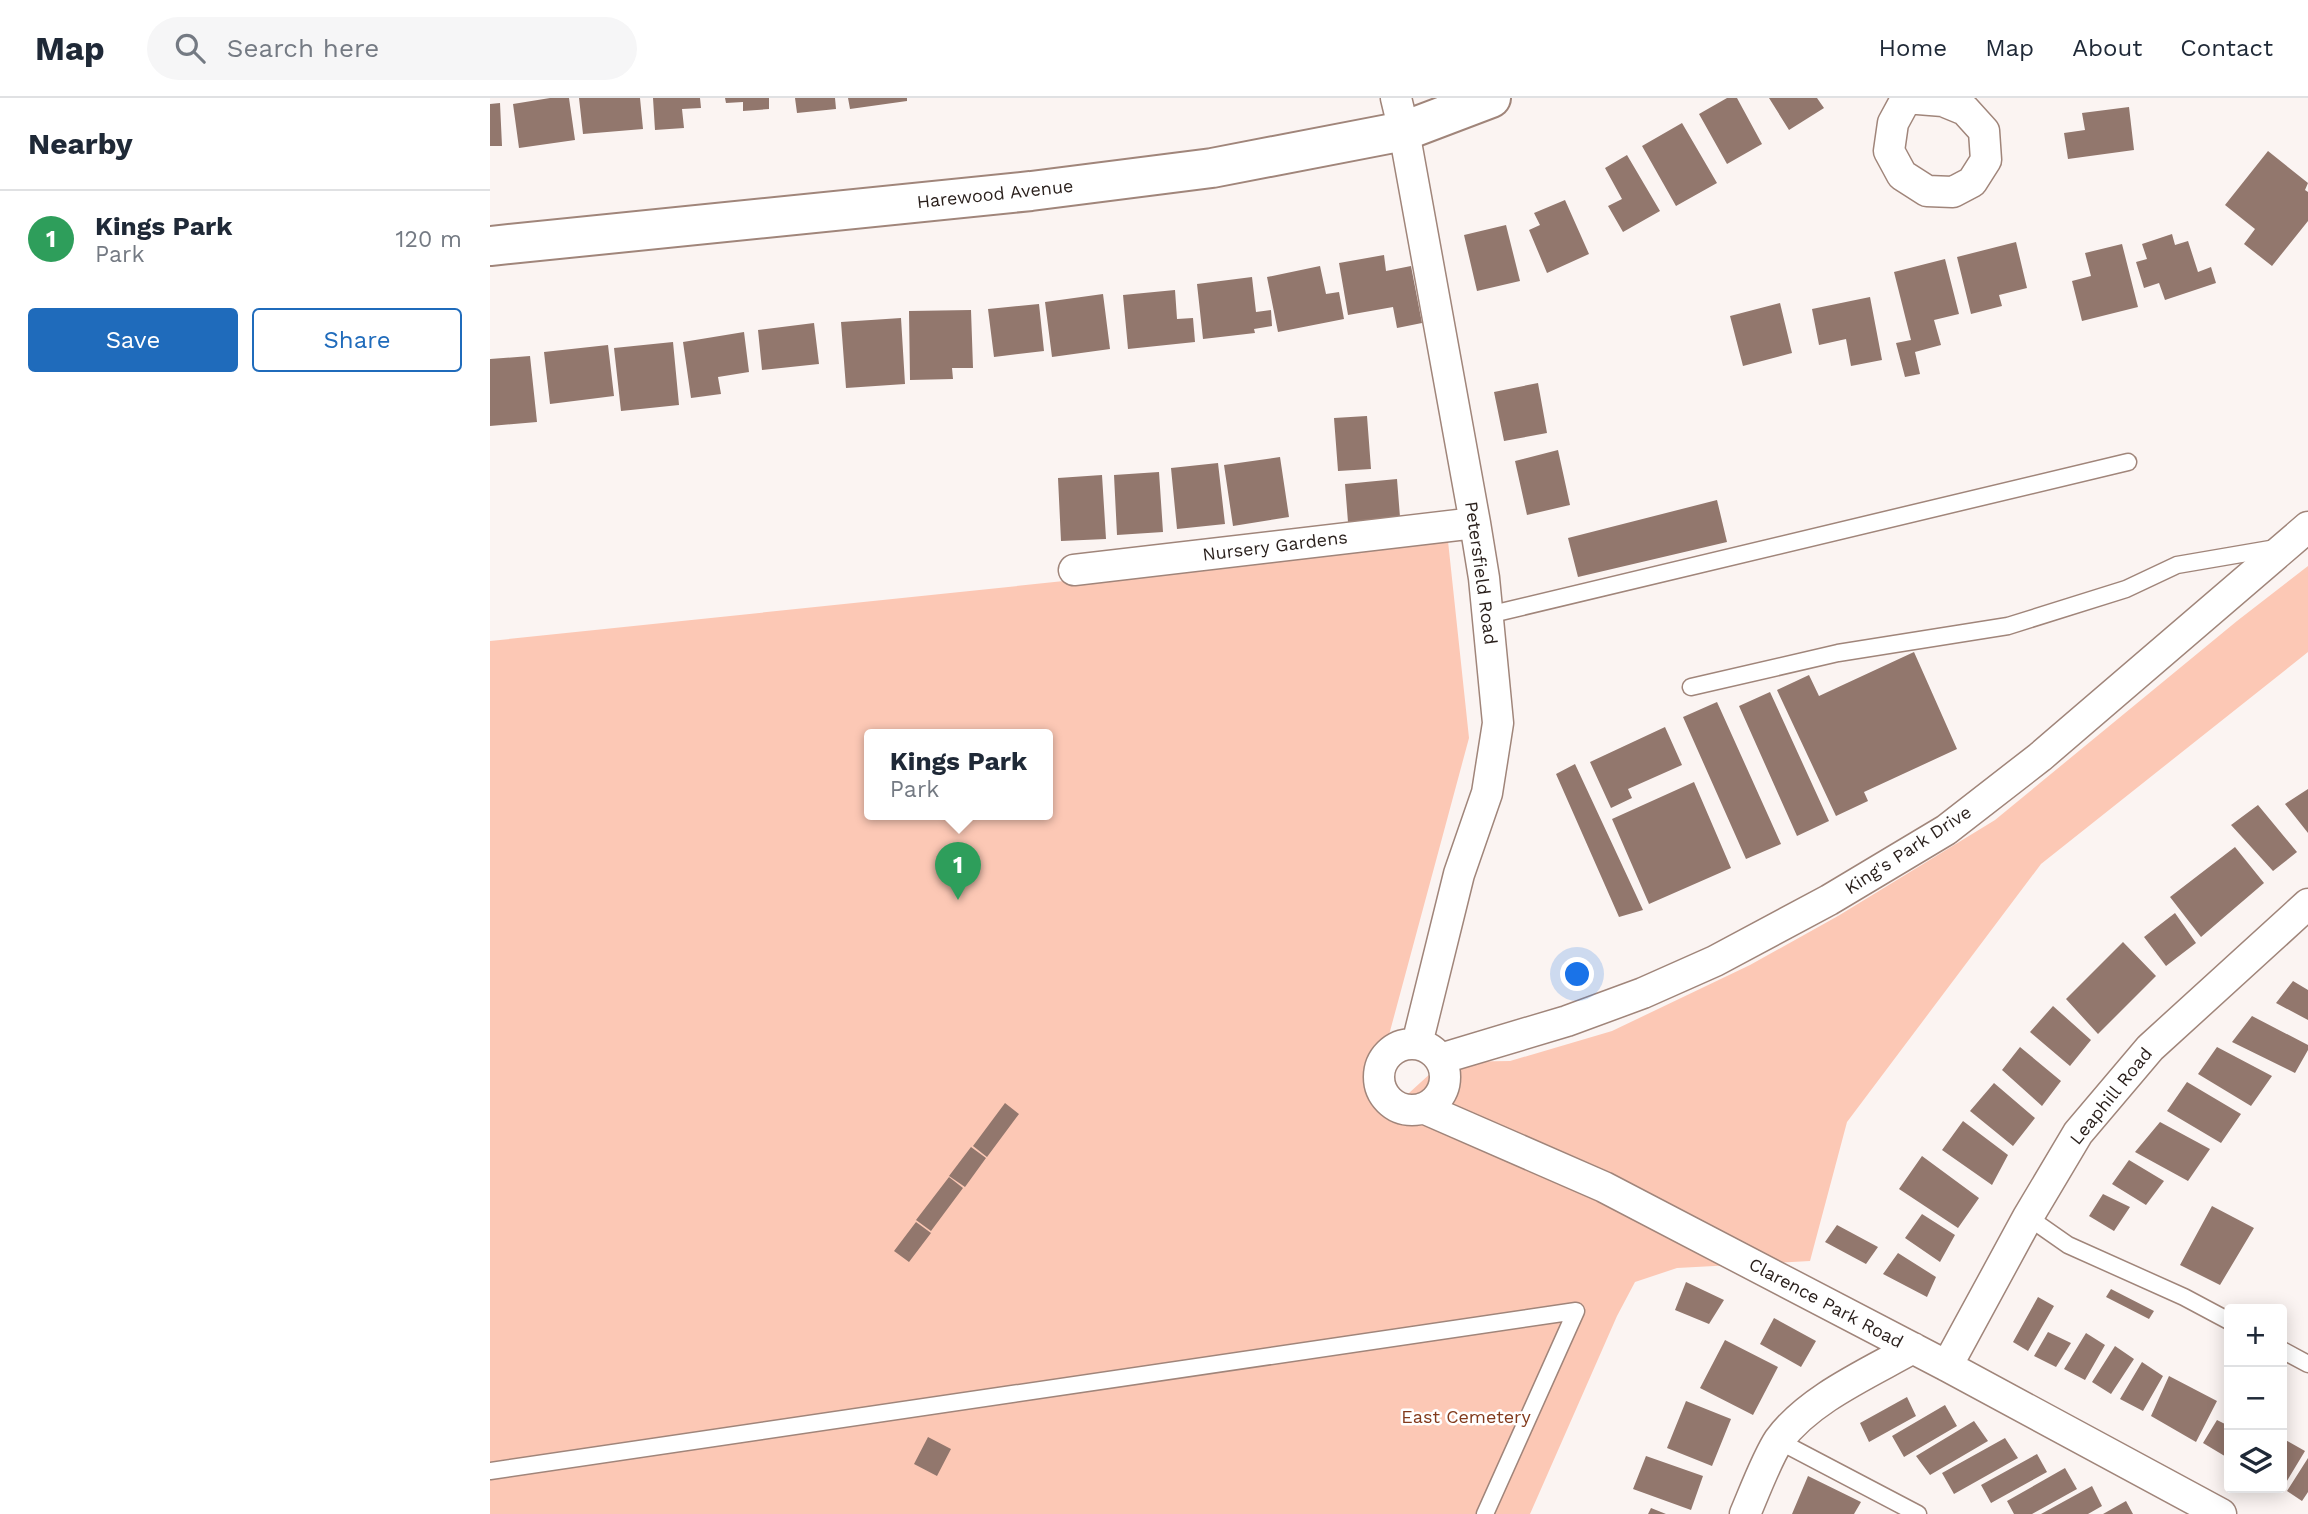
<!DOCTYPE html>
<html lang="en">
<head>
<meta charset="utf-8">
<style>
  :root { --surface:#fff; --page:#f6f6f7; --text:#1f2937; --muted:#747a83; --line:#e0e1e3; --accent:#1f6bbb }
  body { margin:0; font-family:"Work Sans",sans-serif; background:var(--page); color:var(--text) }
  .controls { position:absolute; right:21px; bottom:21px; display:grid; overflow:hidden; border-radius:7px; box-shadow:0 4px 18px #0003 }
  .controls button { width:63px; height:63px; display:grid; place-items:center; padding:0; border:0; border-bottom:2px solid var(--line); background:var(--surface); color:var(--text); font:35px sans-serif }
  .you { position:absolute; left:1088px; top:877px; width:24px; height:24px; margin:-18px; border:5px solid #fff; border-radius:50%; background:#1a73e8; box-shadow:0 0 0 10px #1a73e833 }
  .badge { display:grid; place-items:center; width:46px; height:46px; border-radius:50%; background:var(--accent); color:#fff; font-size:23px; font-weight:700 }
  .pin { position:absolute; translate:-50% -58px; filter:drop-shadow(0 2px 4px #0008) }
  .pin::after { content:''; position:absolute; top:37px; width:24px; height:21px; background:inherit; clip-path:polygon(0 0,100% 0,50% 100%) }
  .popup { position:absolute; left:374px; top:631px; width:189px; height:91px; box-sizing:border-box; display:grid; place-content:center; border-radius:7px; background:var(--surface); filter:drop-shadow(0 2px 5px #0005); font-size:23px; white-space:nowrap; color:var(--muted) }
  .popup b { font-size:26px; color:var(--text) }
  .popup::after { content:''; position:absolute; left:50%; top:100%; margin-left:-14px; border:14px solid transparent; border-top-color:var(--surface) }
  .list { margin:0; padding:0; list-style:none }
  h2 { display:flex; justify-content:space-between; align-items:center; height:91px; margin:0; padding:0 28px; font-size:30px }
  h2 small { font-size:23px; font-weight:400; color:var(--muted) }
  .list li { display:grid; grid-template-columns:46px 1fr auto; gap:21px; align-items:center; box-sizing:border-box; height:98px; padding:0 28px; border-top:2px solid var(--line) }
  .list b { display:block; font-size:26px; white-space:nowrap }
  .list p { margin:0; font-size:23px; white-space:nowrap; color:var(--muted) }
  .list em { font-size:23px; font-style:normal; color:var(--muted) }
  .actions { display:flex; gap:14px; padding:21px 28px }
  .actions a { flex:1; padding:16px 0; border:2px solid var(--accent); border-radius:7px; text-align:center; font-size:24px; color:var(--accent) }
  .actions .main { background:var(--accent); color:#fff }
  .icon { flex:none; width:38px; height:38px; fill:none; stroke:currentColor; stroke-width:2; stroke-linecap:round; stroke-linejoin:round }
  .map { position:relative; flex:none; width:1818px; height:1416px; overflow:hidden }
  header { display:flex; align-items:center; gap:42px; box-sizing:border-box; height:98px; padding:0 35px; background:var(--surface); border-bottom:2px solid var(--line) }
  header strong { font-size:33px }
  nav { display:flex; gap:38px; margin-inline-start:auto; font-size:24px }
  .search { width:490px; height:63px; background:var(--page); display:flex; align-items:center; gap:18px; box-sizing:border-box; padding:0 24px; border-radius:38px; color:var(--muted); font-size:26px }
  main { display:flex }
  aside { flex:1; background:var(--surface) }
  .map>svg:first-child { display:block }
</style>
</head>
<body>
<header>
<strong>Map</strong>
<div class="search"><svg class="icon" aria-label="search" viewBox="0 0 24 24"><circle cx="10" cy="10" r="6"/><path d="M15 15l6 6"/></svg>Search here</div>
<nav><a>Home</a><a>Map</a><a>About</a><a>Contact</a></nav>
</header>
<main>
<aside>
<h2>Nearby<small></small></h2>
<ul class="list">
<li><span class="badge" style="background:#2e9e5b">1</span><div><b>Kings Park</b><p>Park</p></div><em>120 m</em></li>
</ul>
<div class="actions"><a class="main">Save</a><a>Share</a></div>
</aside>
<div class="map">
<svg width="1818" height="1416" viewBox="0 0 1818 1416">
  <rect width="100%" height="100%" fill="#fbf4f2"/>
  <path fill="#fcc8b5" fill-rule="evenodd" d="M958,443L979,640L892,963L899,997L919,995L953,964L1020,963L1122,933L1260,867L1348,818L1505,722L1747,523L1818,468V554L1551,766L1357,1024L1320,1163L1187,1170L1145,1184L1127,1218L1040,1416H0V543ZM379,636H557V716H379Z"/>
  <path fill="#92776d" d="M60,0H79L85,42L29,50L23,6Z
    M89,0H150L153,31L93,36Z
    M163,0H210L211,10L192,11L194,30L165,32Z
    M235,0H279V11L253,13V4L236,5Z
    M305,0H345L346,11L307,15Z
    M358,0H417V3L360,11Z
    M1237,0H1247L1272,46L1237,66L1209,16Z
    M1279,0H1327L1334,10L1299,32Z
    M10,5L12,48H0V6Z
    M1639,9L1644,52L1578,61L1574,35L1595,32L1592,15Z
    M1192,25L1227,85L1186,108L1152,48Z
    M1778,53L1818,85L1815,92L1818,94V123L1782,168L1754,146L1765,131L1735,107Z
    M1137,57L1170,113L1133,134L1118,108L1132,101L1115,70Z
    M1075,102L1099,156L1057,175L1039,132L1050,127L1044,115Z
    M1016,127L1030,183L987,193L974,137Z
    M1682,136L1685,147L1698,143L1708,174L1721,169L1726,185L1675,202L1669,185L1654,190L1646,164L1657,161L1652,146Z
    M1526,144L1537,190L1509,197L1512,208L1481,216L1467,159Z
    M1632,146L1648,209L1592,223L1582,183L1601,178L1595,155Z
    M894,157L896,173L921,168L932,225L907,230L903,209L858,217L849,165Z
    M1455,161L1469,216L1444,222L1451,247L1425,254L1430,276L1415,279L1406,245L1421,242L1404,174Z
    M830,168L836,196L849,194L854,221L788,234L777,179Z
    M762,179L766,214L781,212L782,228L764,231L765,235L713,241L707,186Z
    M685,192L687,221L703,220L705,244L638,251L633,197Z
    M613,196L620,251L562,259L555,204Z
    M1380,199L1392,262L1361,268L1356,241L1329,247L1322,211Z
    M1290,205L1302,255L1253,268L1240,218Z
    M549,206L554,253L504,259L498,211Z
    M481,212L483,270H462L463,281L420,282L419,213Z
    M411,220L415,286L356,290L351,224Z
    M324,225L329,266L272,272L268,232Z
    M254,234L259,274L228,279L231,296L201,300L193,244Z
    M183,244L189,307L131,313L124,250Z
    M118,247L124,298L60,306L54,254Z
    M40,258L47,324L0,328V261Z
    M1048,285L1057,335L1014,343L1004,294Z
    M877,318L881,371L848,373L844,320Z
    M1068,352L1080,407L1037,417L1025,363Z
    M790,359L799,419L743,428L734,367Z
    M728,365L735,426L687,431L681,370Z
    M669,374L673,434L627,437L624,377Z
    M612,377L616,441L571,443L568,380Z
    M907,381L910,419L858,424L855,386Z
    M1227,402L1237,444L1088,479L1078,440Z
    M1424,554L1467,651L1374,694L1378,703L1346,718L1287,592L1319,577L1329,598Z
    M1280,594L1339,723L1307,738L1249,608Z
    M1227,604L1291,746L1256,761L1193,619Z
    M1175,629L1192,667L1138,691L1142,700L1121,710L1100,664Z
    M1085,666L1153,812L1129,819L1066,676Z
    M1204,684L1241,770L1159,806L1122,721Z
    M1818,691V735L1795,706Z
    M1768,707L1807,754L1783,773L1741,727Z
    M1745,749L1774,785L1711,839L1680,799Z
    M1685,815L1706,845L1676,868L1654,839Z
    M1633,844L1666,878L1608,936L1576,901Z
    M1803,883L1818,892V922L1786,905Z
    M1563,908L1601,942L1580,968L1540,934Z
    M1762,918L1818,947V952L1805,975L1742,944Z
    M1530,949L1571,983L1552,1008L1512,972Z
    M1727,949L1782,978L1761,1008L1708,976Z
    M1697,984L1751,1016L1731,1045L1677,1013Z
    M1504,985L1545,1020L1523,1048L1480,1013Z
    M515,1005L529,1016L497,1059L483,1048Z
    M1473,1023L1518,1057L1502,1087L1452,1052Z
    M1670,1024L1720,1051L1698,1083L1645,1054Z
    M481,1049L496,1060L475,1089L459,1078Z
    M1432,1058L1489,1100L1468,1130L1409,1091Z
    M1639,1062L1674,1083L1656,1107L1622,1086Z
    M459,1079L473,1090L441,1133L426,1122Z
    M1613,1096L1640,1109L1624,1133L1599,1118Z
    M1722,1108L1764,1130L1730,1187L1690,1167Z
    M1432,1116L1465,1137L1450,1164L1415,1140Z
    M426,1124L441,1135L419,1164L404,1153Z
    M1347,1127L1388,1149L1376,1166L1335,1144Z
    M1408,1155L1446,1179L1437,1199L1393,1176Z
    M1196,1184L1234,1202L1219,1226L1185,1212Z
    M1621,1191L1664,1213L1659,1221L1616,1199Z
    M1548,1199L1564,1208L1538,1253L1523,1244Z
    M1284,1220L1326,1243L1311,1269L1270,1246Z
    M1558,1234L1581,1245L1566,1269L1544,1258Z
    M1596,1235L1615,1247L1595,1282L1574,1271Z
    M1235,1242L1288,1269L1263,1317L1210,1290Z
    M1625,1248L1644,1261L1621,1296L1602,1284Z
    M1652,1264L1673,1278L1653,1313L1630,1301Z
    M1679,1278L1727,1303L1706,1344L1661,1318Z
    M1417,1299L1426,1318L1379,1344L1370,1325Z
    M1196,1303L1241,1321L1222,1368L1177,1350Z
    M1455,1307L1467,1328L1414,1359L1402,1338Z
    M1727,1322L1739,1328L1738,1360L1713,1345Z
    M1484,1323L1498,1343L1440,1377L1426,1358Z
    M438,1339L461,1351L447,1378L424,1366Z
    M1515,1340L1528,1360L1464,1396L1452,1375Z
    M1792,1340L1815,1353L1792,1391Z
    M1547,1356L1557,1374L1501,1405L1491,1387Z
    M1156,1358L1213,1378L1201,1412L1143,1391Z
    M1818,1360V1394L1812,1403L1797,1393Z
    M1575,1370L1587,1391L1542,1416H1524L1517,1403Z
    M1318,1378L1371,1404L1364,1416H1302Z
    M1602,1388L1612,1408L1598,1416H1551Z
    M1636,1403L1643,1416H1613Z
    M1161,1410L1176,1416H1158Z"/>
  <g fill="none" stroke-linecap="round" stroke-linejoin="round">
    <defs>
      <path id="lane" d="M998,517L1638,364
        M1201,589L1348,555L1518,528L1636,491L1687,467L1786,450
        M1538,1119L1578,1147L1694,1199L1739,1223
        M1792,1252L1818,1266
        M1289,1343L1428,1416
        M0,1373L1086,1213L995,1416"/>
      <path id="street" d="M906,0L914,33L985,425L994,480L1008,625L997,695L969,776L927,946
        M1415,0L1453,3L1475,12L1494,33L1496,62L1482,84L1463,94L1437,93L1412,77L1399,53L1403,25L1416,1
        M584,472L985,425
        M889 979a33 33 0 1 1 66 0a33 33 0 1 1-66 0Z
        M950,961L1077,923L1153,895L1225,863L1339,802L1456,732L1550,659L1818,429
        M933,1010L1114,1089L1457,1268L1731,1416
        M1457,1268L1538,1119L1588,1035L1660,950L1818,806
        M1255,1416C1264,1395 1277,1360 1289,1342C1319,1301 1379,1275 1423,1250"/>
      <path id="secondary" d="M0,148L541,93L722,70L914,33L1001,0"/>
    </defs>
    <use href="#lane" stroke="#a0857a" stroke-width="19"/>
    <use href="#street" stroke="#a0857a" stroke-width="33"/>
    <use href="#secondary" stroke="#a0857a" stroke-width="42"/>
    <use href="#lane" stroke="#fff" stroke-width="16"/>
    <use href="#street" stroke="#fff" stroke-width="30"/>
    <use href="#secondary" stroke="#fff" stroke-width="38"/>
  </g>
  <g text-anchor="middle" stroke-width="5" stroke-linejoin="round" paint-order="stroke">
    <g font-size="18" fill="#291f1b" stroke="#fff">
      <text transform="translate(505 96) rotate(-6)" y="6">Harewood Avenue</text>
      <text transform="translate(785 448) rotate(-7)" y="6">Nursery Gardens</text>
      <text transform="translate(991 475) rotate(82)" y="6">Petersfield Road</text>
      <text transform="translate(1418 752) rotate(-33)" y="6">King's Park Drive</text>
      <text transform="translate(1621 998) rotate(-51)" y="6">Leaphill Road</text>
      <text transform="translate(1336 1205) rotate(28)" y="6">Clarence Park Road</text>
    </g>
    <g font-size="18" fill="#823a1c" stroke="#fff">
      <text x="976" y="1325">East Cemetery</text>
    </g>
  </g>
</svg>
<div class="controls">
<button>+</button>
<button>−</button>
<button><svg class="icon" aria-label="layers" viewBox="0 0 24 24"><path d="M12 4l9 5-9 5-9-5zM3 14l9 5 9-5"/></svg></button>
</div>
<div class="you"></div>
<div class="pin badge" style="left:468px;top:802px;background:#2e9e5b">1</div>
<div class="popup"><b>Kings Park</b>Park</div>
</div>
</main>
</body>
</html>
